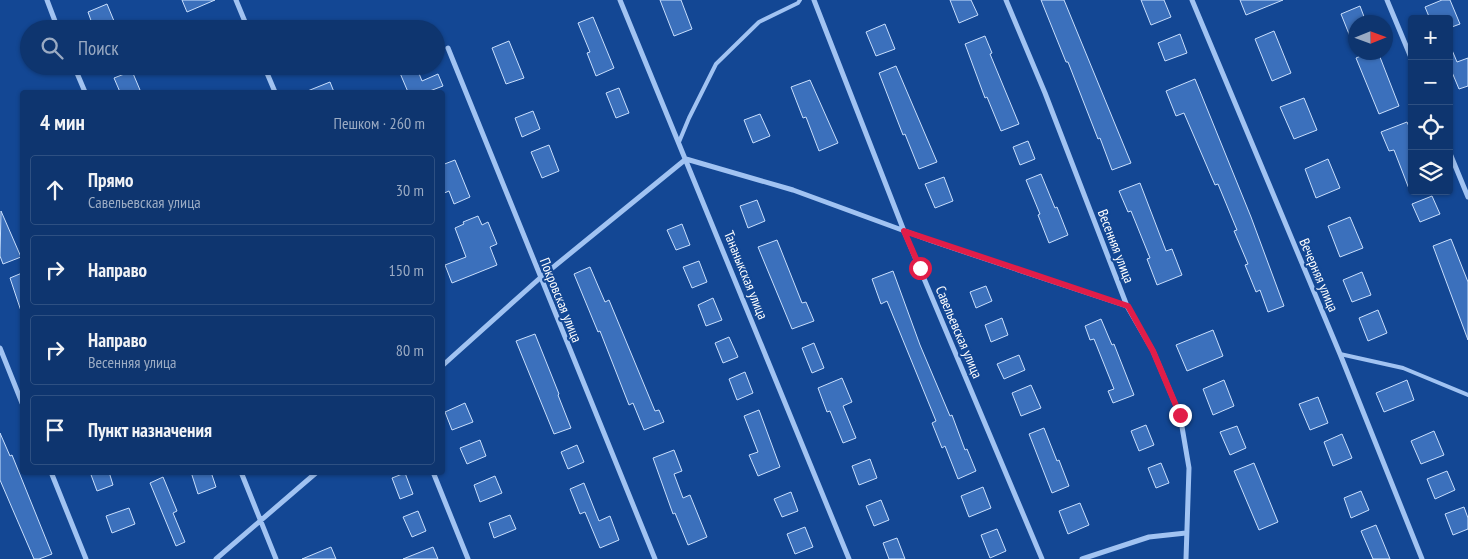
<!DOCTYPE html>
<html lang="ru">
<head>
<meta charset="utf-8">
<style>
  :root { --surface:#0e356f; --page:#173d74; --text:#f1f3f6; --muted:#9babc3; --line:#2e5082 }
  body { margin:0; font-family:"PT Sans Narrow",sans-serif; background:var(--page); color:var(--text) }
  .controls { position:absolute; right:15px; top:15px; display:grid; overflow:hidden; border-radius:5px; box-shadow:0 1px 4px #0004 }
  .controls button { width:45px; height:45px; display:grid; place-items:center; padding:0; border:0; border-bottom:1px solid var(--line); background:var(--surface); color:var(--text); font:25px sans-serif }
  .compass { position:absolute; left:1348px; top:15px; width:45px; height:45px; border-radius:50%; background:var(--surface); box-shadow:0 1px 4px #0004; rotate:89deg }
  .stop { position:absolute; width:15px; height:15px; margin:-11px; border:4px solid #e11d48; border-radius:50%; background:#fff }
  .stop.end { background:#e11d48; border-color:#fff; box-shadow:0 1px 5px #0008 }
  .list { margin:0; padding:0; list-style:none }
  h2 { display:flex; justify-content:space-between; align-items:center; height:65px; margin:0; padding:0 20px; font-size:21px }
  h2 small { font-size:16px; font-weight:400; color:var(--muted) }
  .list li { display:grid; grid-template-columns:32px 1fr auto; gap:15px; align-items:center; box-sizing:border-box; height:70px; margin:0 10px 10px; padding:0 10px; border:1px solid var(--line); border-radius:5px }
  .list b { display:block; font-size:19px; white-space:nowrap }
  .list p { margin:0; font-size:16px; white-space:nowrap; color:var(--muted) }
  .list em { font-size:16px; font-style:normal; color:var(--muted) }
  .icon { flex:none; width:28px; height:28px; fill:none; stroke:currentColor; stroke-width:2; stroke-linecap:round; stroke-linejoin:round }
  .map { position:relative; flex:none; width:1468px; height:559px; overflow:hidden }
  .search { position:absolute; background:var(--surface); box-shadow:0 1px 4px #0004; left:20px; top:20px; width:425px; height:55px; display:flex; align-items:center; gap:12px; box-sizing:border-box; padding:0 18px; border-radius:28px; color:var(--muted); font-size:19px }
  .panel { position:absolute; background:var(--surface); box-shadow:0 1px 4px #0004; left:20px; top:90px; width:425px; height:385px; border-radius:5px }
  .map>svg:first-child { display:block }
</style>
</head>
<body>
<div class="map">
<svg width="1468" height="559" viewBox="0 0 1468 559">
  <rect width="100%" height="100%" fill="#134794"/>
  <path fill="#3b70bc" stroke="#c9dffd" d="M182,0H215L187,12Z
    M660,0H681L692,29L674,36Z
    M950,0H971L978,15L959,23Z
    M1041,0H1064L1131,163L1112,170L1100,138L1098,139L1068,62H1066Z
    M1141,0H1164L1171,17L1151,25Z
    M1240,0H1283L1246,15Z
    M1442,0H1450L1460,24L1449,28V19H1430L1425,7Z
    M107,4L114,21L94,29L88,12Z
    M1360,6L1366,22H1356L1355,49L1341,14Z
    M593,17L614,68L596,76L587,53L590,52L578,23Z
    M885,24L895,49L876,56L866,32Z
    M1274,31L1291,73L1272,81L1255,39Z
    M1180,34L1187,53L1165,61L1158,43Z
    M985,36L992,53L990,54L1019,124L1001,131L987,97L985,98L965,44Z
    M509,41L524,78L506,84L492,48Z
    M1449,43L1457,62L1468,58V86L1459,89L1449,65Z
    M1370,52H1378L1399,106L1379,114L1356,58Z
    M397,66H416L422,81L438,74L443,86L427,92H408Z
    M896,66L937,162L919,169L905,134L903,135L879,73Z
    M132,71L140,90L134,92H120L114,78Z
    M1195,79L1251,217L1284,306L1268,312L1260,290L1256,292L1245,265L1248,264L1234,231L1237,230L1218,184L1215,185L1184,113L1176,116L1166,91Z
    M810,80L838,143L819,151L806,117L803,118L791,87Z
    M330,82L334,92H305Z
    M619,88L629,113L616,118L606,93Z
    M1304,98L1317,130L1294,139L1280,107Z
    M533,111L540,129L522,137L515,118Z
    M760,114L770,136L753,143L744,120Z
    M1407,122L1412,133L1411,194L1394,150L1389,151L1381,132Z
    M1028,141L1035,159L1020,165L1013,147Z
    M549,145L559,171L542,178L531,152Z
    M1328,159L1340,188L1316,198L1305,169Z
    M455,160L470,197L454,204L449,191L442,194V165Z
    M1041,174L1055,208L1057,207L1068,235L1049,243L1038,215L1040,214L1026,180Z
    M944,177L953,201L935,208L925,184Z
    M1140,183L1166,251L1172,249L1182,275L1157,285L1147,259L1150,258L1131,211L1128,212L1119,191Z
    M1432,196L1440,214L1420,222L1412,204Z
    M757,200L765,221L748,228L740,206Z
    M1,211L21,257L3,264L0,256Z
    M478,216L482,225L488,222L497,244L490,247L497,265L452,283L445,265L466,257L455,228L464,224L463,222Z
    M1350,217L1363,248L1340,257L1328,226Z
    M682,224L690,245L676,250L667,230Z
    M1451,239L1468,282V340L1433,246Z
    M777,240L802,303L806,302L814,321L792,329L758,247Z
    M699,261L707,282L692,288L683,267Z
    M590,267L605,302L609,300L655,411L659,410L664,422L644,430L633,403L629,405L600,331L598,332L574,274Z
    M893,271L920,345L950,416L952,415L965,450L967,449L976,471L958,479L945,446L942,448L932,423L936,421L887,301L881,304L872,279Z
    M1362,272L1371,295L1352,302L1343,280Z
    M22,273V311H21L10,278Z
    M986,286L992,301L976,308L970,292Z
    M713,298L722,320L706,326L698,305Z
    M1378,310L1387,333L1368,341L1359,318Z
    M1002,318L1008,335L991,342L985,325Z
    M1101,319L1112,345L1114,344L1134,395L1113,403L1108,391L1114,389L1094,339L1090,340L1085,326Z
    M1213,330L1223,356L1187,371L1176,345Z
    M535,334L559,394L558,395L571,428L554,434L516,341Z
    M729,337L738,357L723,363L715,343Z
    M814,343L824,368L812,373L802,348Z
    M1019,355L1025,370L1004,379L997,364Z
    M745,372L753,393L737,400L729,379Z
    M842,378L852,402L843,406L856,438L843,443L830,411L827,412L818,388Z
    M1224,380L1234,406L1213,415L1203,389Z
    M1407,380L1414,400L1384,412L1376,393Z
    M1031,385L1041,408L1021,416L1012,393Z
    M1318,397L1328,423L1310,430L1299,404Z
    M465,403L473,422L452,430L445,412Z
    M759,410L780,467L758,476L749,455L758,452L744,416Z
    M1146,425L1154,445L1139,451L1131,431Z
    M1237,426L1246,448L1230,455L1220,432Z
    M1044,428L1057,461L1059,460L1069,486L1052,493L1029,434Z
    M1434,431L1444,455L1421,464L1411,441Z
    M0,433L10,456L12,455L52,554L39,559H34L0,480Z
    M1342,434L1352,458L1333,466L1324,442Z
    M480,440L486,456L467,464L460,448Z
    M577,445L584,462L568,469L561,452Z
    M674,450L682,471L674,474L683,498L690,495L707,537L688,545L675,513L673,514L653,458Z
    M870,459L877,478L859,485L852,466Z
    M1161,463L1169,483L1156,488L1148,468Z
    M1254,463L1278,522L1259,530L1234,471Z
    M1447,471L1455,490L1435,499L1427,479Z
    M90,472H109L113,485L97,491Z
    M191,472H211L216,487L198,494Z
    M405,473L413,494L400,499L392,478Z
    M495,476L502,493L480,502L474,485Z
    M163,477L177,511L173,513L185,542L176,546L150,483Z
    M584,483L599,521L610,516L619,540L600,548L585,512L580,514L570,489Z
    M983,487L991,508L969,517L961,496Z
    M1361,491L1369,510L1351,518L1344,498Z
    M791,492L798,511L782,517L774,499Z
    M881,500L889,520L874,526L866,506Z
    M1080,503L1089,525L1068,534L1059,511Z
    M1464,507L1468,518V529L1453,535L1445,514Z
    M129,508L135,524L112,533L106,516Z
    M418,511L426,531L412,537L403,517Z
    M510,515L516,529L494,538L489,523Z
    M1376,525L1390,559H1373L1361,531Z
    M805,527L813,547L795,554L787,534Z
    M997,529L1006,551L990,558L981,535Z
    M897,538L905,559H889L883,543Z
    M331,547L336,559H302Z
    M433,547L438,559H403Z"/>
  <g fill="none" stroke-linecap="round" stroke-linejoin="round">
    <path stroke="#a1c3f2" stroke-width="4" d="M679,142L689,118L716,64L759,22L798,3L800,0
      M1340,354L1403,368L1468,395"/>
    <path stroke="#a1c3f2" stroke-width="5" d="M47,0L58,29
      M236,0L248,29
      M620,0L849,559
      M814,0L904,231L1042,559
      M1006,0L1045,93L1127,306L1153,351L1180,415L1189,468L1186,559
      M1192,0L1340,354L1422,559
      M1387,0L1412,60
      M448,48L655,559
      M74,66L85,92
      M264,66L275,92
      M1449,151L1468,197
      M0,348L22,403
      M442,366L540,278L686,159L793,190L932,241L1127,306
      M51,472L86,559
      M241,472L276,559
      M433,472L468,559
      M216,559L317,472
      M1082,559L1149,537L1186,533"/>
  </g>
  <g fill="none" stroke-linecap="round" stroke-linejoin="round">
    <path stroke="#e11d48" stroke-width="6" d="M920,268L904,231L1128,306L1153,351L1180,415"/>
  </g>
  <g text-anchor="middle" stroke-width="4.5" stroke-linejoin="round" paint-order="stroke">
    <g font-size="14" fill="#fff" stroke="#134794">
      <text transform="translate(1116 246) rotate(69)" y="5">Весенняя улица</text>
      <text transform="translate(746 275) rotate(68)" y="5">Тананыкская улица</text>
      <text transform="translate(1319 275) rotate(67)" y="5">Вечерняя улица</text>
      <text transform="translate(561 300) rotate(68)" y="5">Покровская улица</text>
      <text transform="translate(959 332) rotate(67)" y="5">Савельевская улица</text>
    </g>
  </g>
</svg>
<div class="controls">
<button>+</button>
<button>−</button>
<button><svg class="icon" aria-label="locate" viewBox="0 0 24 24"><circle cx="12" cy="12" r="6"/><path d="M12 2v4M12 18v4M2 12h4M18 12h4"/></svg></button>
<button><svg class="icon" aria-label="layers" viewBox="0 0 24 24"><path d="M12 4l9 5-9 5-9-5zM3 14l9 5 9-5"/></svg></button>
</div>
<svg class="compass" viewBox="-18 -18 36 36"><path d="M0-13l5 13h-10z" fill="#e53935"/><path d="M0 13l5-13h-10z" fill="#9babc3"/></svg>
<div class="stop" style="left:920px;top:268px"></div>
<div class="stop end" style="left:1180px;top:415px"></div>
<div class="search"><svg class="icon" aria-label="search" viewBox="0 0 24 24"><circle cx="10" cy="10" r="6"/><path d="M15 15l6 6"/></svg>Поиск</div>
<section class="panel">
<h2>4 мин<small>Пешком · 260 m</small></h2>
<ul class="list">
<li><svg class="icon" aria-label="ahead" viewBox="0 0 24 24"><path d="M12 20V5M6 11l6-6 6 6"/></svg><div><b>Прямо</b><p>Савельевская улица</p></div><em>30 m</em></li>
<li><svg class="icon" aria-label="right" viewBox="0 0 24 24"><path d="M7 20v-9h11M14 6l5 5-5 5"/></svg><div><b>Направо</b></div><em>150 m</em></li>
<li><svg class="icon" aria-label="right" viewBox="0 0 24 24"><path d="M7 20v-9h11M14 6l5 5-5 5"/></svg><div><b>Направо</b><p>Весенняя улица</p></div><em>80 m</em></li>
<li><svg class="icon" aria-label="arrive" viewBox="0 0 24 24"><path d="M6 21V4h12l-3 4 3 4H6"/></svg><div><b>Пункт назначения</b></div></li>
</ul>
</section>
</div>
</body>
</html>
